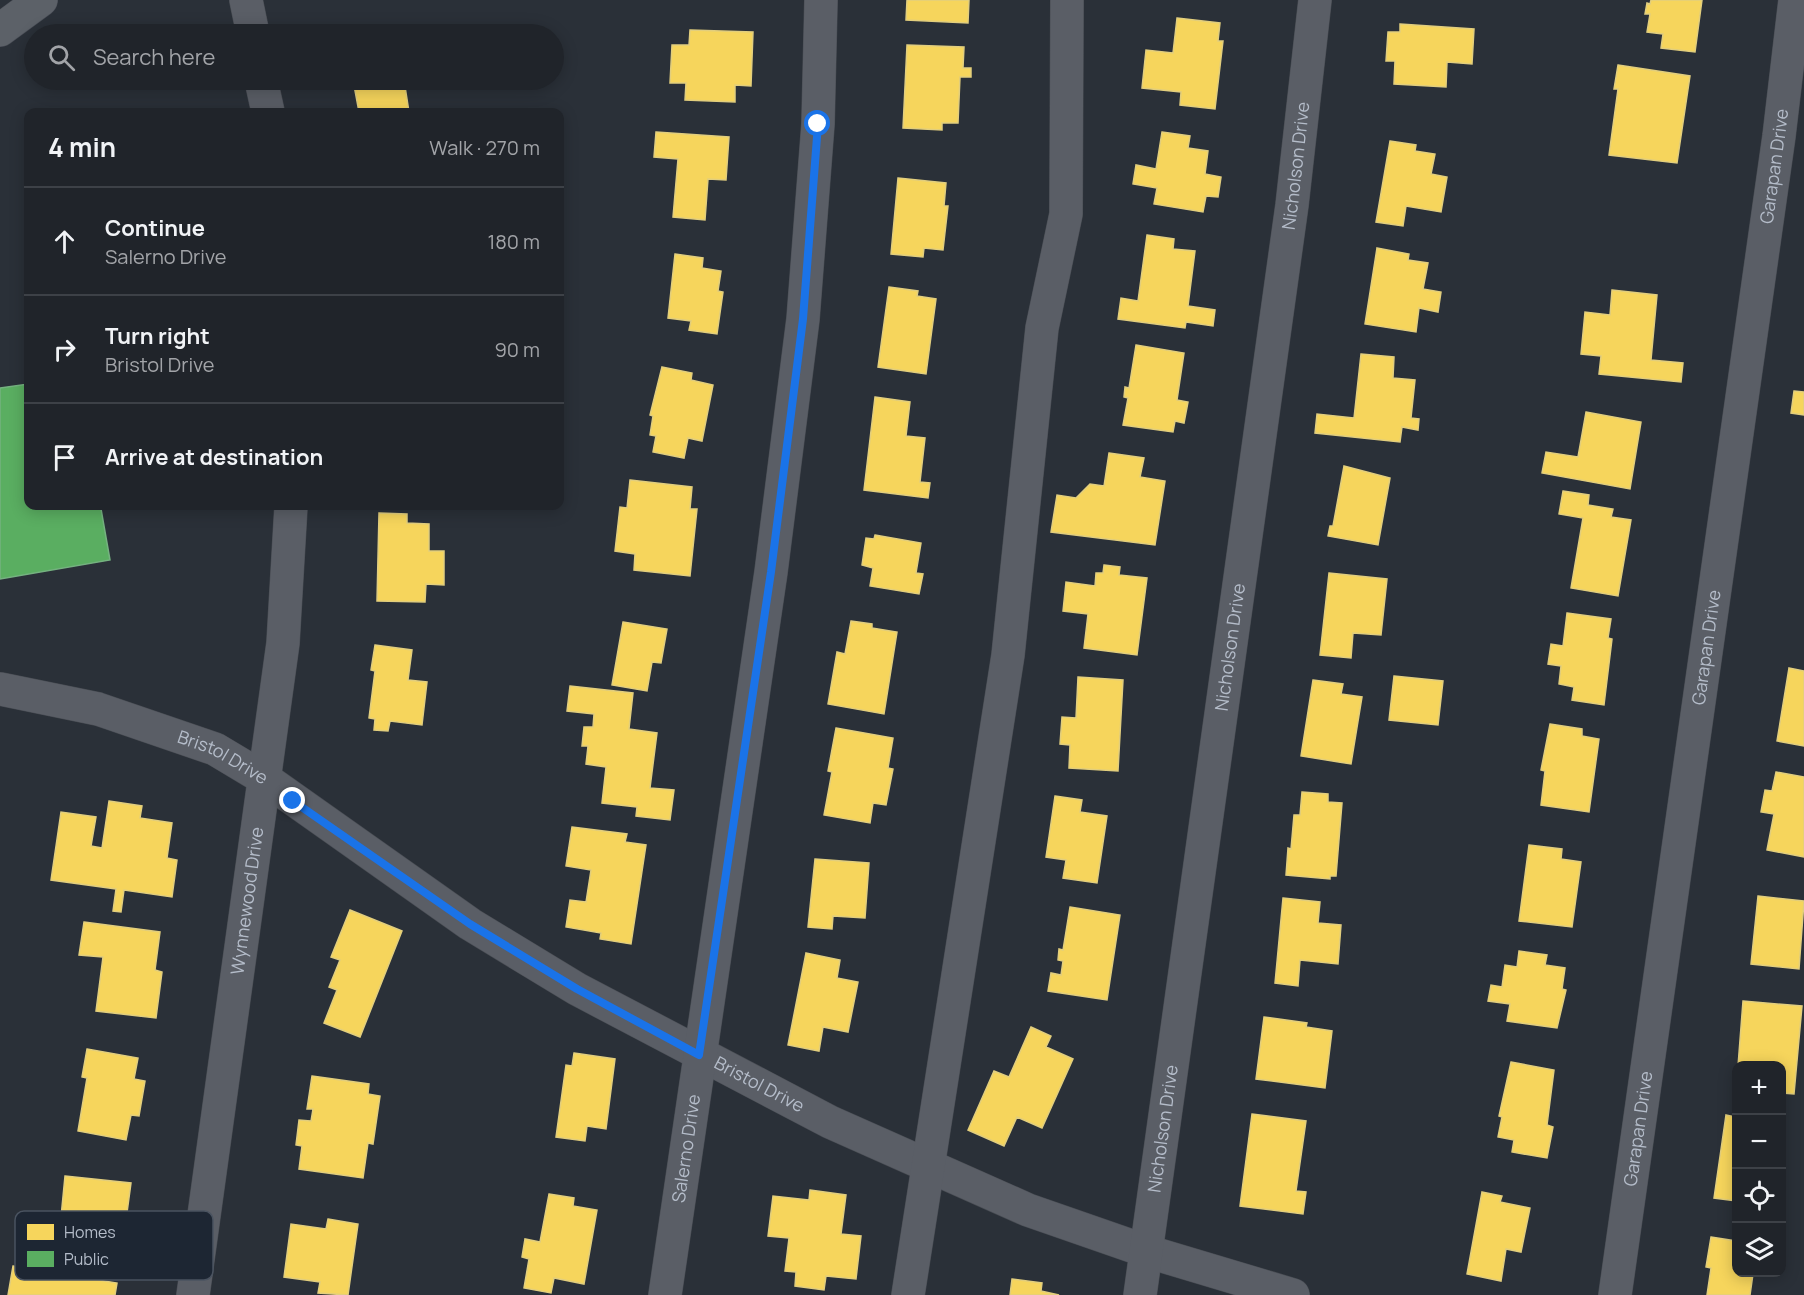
<!DOCTYPE html>
<html lang="en">
<head>
<meta charset="utf-8">
<style>
  :root { --surface:#20242a; --page:#2d3036; --text:#f1f3f6; --muted:#a2a4a8; --line:#3d4147 }
  body { margin:0; font-family:Manrope,sans-serif; background:var(--page); color:var(--text) }
  .controls { position:absolute; right:18px; bottom:18px; display:grid; overflow:hidden; border-radius:12px; box-shadow:0 3px 15px #0003 }
  .controls button { width:54px; height:54px; display:grid; place-items:center; padding:0; border:0; border-bottom:2px solid var(--line); background:var(--surface); color:var(--text); font:30px sans-serif }
  .stop { position:absolute; width:18px; height:18px; margin:-14px; border:4px solid #1a73e8; border-radius:50%; background:#fff }
  .stop.end { background:#1a73e8; border-color:#fff; box-shadow:0 2px 6px #0008 }
  .list { margin:0; padding:0; list-style:none }
  h2 { display:flex; justify-content:space-between; align-items:center; height:78px; margin:0; padding:0 24px; font-size:26px }
  h2 small { font-size:20px; font-weight:400; color:var(--muted) }
  .list li { display:grid; grid-template-columns:39px 1fr auto; gap:18px; align-items:center; box-sizing:border-box; height:108px; padding:0 24px; border-top:2px solid var(--line) }
  .list b { display:block; font-size:22px; white-space:nowrap }
  .list p { margin:0; font-size:20px; white-space:nowrap; color:var(--muted) }
  .list em { font-size:20px; font-style:normal; color:var(--muted) }
  .icon { flex:none; width:33px; height:33px; fill:none; stroke:currentColor; stroke-width:2; stroke-linecap:round; stroke-linejoin:round }
  .map { position:relative; flex:none; width:1804px; height:1295px; overflow:hidden }
  .search { position:absolute; background:var(--surface); box-shadow:0 3px 15px #0003; left:24px; top:24px; width:540px; height:66px; display:flex; align-items:center; gap:15px; box-sizing:border-box; padding:0 21px; border-radius:33px; color:var(--muted); font-size:22px }
  .panel { position:absolute; background:var(--surface); box-shadow:0 3px 15px #0003; left:24px; top:108px; width:540px; height:402px; border-radius:12px }
  .map>svg:first-child { display:block }
</style>
</head>
<body>
<div class="map">
<svg width="1804" height="1295" viewBox="0 0 1804 1295">
  <rect width="100%" height="100%" fill="#2a3038"/>
  <path fill="#f6d55c" stroke="#e2ce7d" stroke-width="1.5" d="M907,0H969L968,23L906,20Z
    M1651,0H1702L1695,52L1661,48L1663,34L1647,32L1650,14H1645L1647,3L1650,4Z
    M1177,18L1220,23L1218,41H1223L1215,109L1180,105L1181,92L1142,88L1146,50L1173,53Z
    M1400,24L1474,29L1472,64L1447,62L1446,87L1394,84L1395,61H1386L1388,32H1400Z
    M375,27L377,34H333Z
    M690,30L753,32L751,86L735,85V102L685,100L686,83H670L672,45H689Z
    M907,45L964,47L963,68H971V77H960L958,123H942V130L903,128Z
    M1618,65L1690,76L1677,163L1609,155L1618,89H1614Z
    M353,80H404L409,112H359Z
    M656,132L729,137L726,180L708,179L705,220L673,217L678,159L654,157Z
    M1162,132L1190,136L1188,148L1208,151L1205,174L1221,177L1218,197L1206,196L1203,212L1154,204L1157,188L1133,184L1136,165L1156,169Z
    M1390,141L1416,145L1415,151L1435,154L1431,174L1447,177L1441,212L1406,206L1403,226L1376,222Z
    M898,178L946,183L944,206H948L943,250L924,248L923,257L891,254Z
    M1147,235L1174,239L1173,249L1195,251L1188,306L1215,310L1213,326L1186,322L1185,328L1118,319L1121,298L1138,301Z
    M1377,248L1409,254L1408,260L1428,263L1423,289L1441,292L1438,312L1419,308L1416,332L1365,324Z
    M675,254L703,258L702,268L721,271L718,291L723,292L717,334L689,330L691,321L668,318Z
    M889,287L918,291L917,296L936,299L926,374L878,367Z
    M1612,290L1657,295L1651,360L1683,363L1681,382L1599,374L1601,356L1581,354L1585,312L1610,315Z
    M1136,345L1184,353L1177,400L1188,402L1184,423L1175,421L1173,432L1123,425L1128,398L1124,397L1125,387L1129,388Z
    M1361,354L1394,357L1393,378L1415,380L1411,418L1419,419L1418,430L1402,427L1400,442L1315,433L1317,414L1354,418Z
    M662,367L692,373L691,380L713,385L702,441L688,438L684,458L653,452L656,436L650,435L653,416L650,415Z
    M1794,391L1804,392V415L1791,413Z
    M875,397L910,402L906,436L925,438L920,482L930,483L928,498L864,490Z
    M1586,412L1641,422L1630,489L1542,473L1546,452L1578,457Z
    M1109,453L1144,458L1140,477L1165,481L1155,545L1051,532L1057,495L1076,498L1090,484L1104,486Z
    M1344,466L1390,478L1378,545L1328,536L1330,526H1333Z
    M630,480L692,487L690,509H697L690,576L634,570L635,554L615,551L620,507L627,508Z
    M1563,491L1589,495L1588,505L1613,509L1611,517L1631,520L1618,596L1571,588L1583,518L1559,514Z
    M379,513L407,514V523L429,524V551H444V585L426,584L425,602L377,601Z
    M875,535L921,543L916,573L923,574L919,594L870,586L873,568L862,565L866,538L874,539Z
    M1104,565L1120,567L1119,575L1147,578L1137,655L1084,648L1088,614L1063,611L1066,582L1095,586L1096,573H1103Z
    M1329,573L1387,579L1381,635L1353,633L1351,658L1320,655Z
    M1567,613L1611,619L1608,638L1612,639L1604,705L1572,700L1574,687L1559,684L1561,666L1548,664L1551,644L1563,646Z
    M851,621L872,624V628L897,632L884,714L828,704L837,652L845,654Z
    M623,622L667,629L661,663L652,662L647,691L612,685Z
    M375,645L412,650L408,680L427,682L422,725L390,721L388,731L374,730L375,719L369,718L375,671L371,670Z
    M1789,668L1804,671V746L1777,741Z
    M1394,676L1443,681L1438,725L1389,720Z
    M1078,677L1123,680L1118,771L1069,768L1070,745L1060,744L1062,717L1076,718Z
    M1313,680L1343,684L1341,694L1362,697L1351,764L1301,756Z
    M570,686L633,693L629,729L657,733L650,788L674,790L670,820L636,816L637,807L602,803L606,767L586,764L588,746H582L584,727H593L594,714L567,711Z
    M1550,724L1582,729V736L1599,739L1589,812L1541,805L1545,771L1541,770Z
    M836,728L893,738L888,768L893,769L886,805L873,803L870,823L824,815L832,772L828,771Z
    M1776,772L1804,777V857L1767,850L1774,814L1761,812L1765,790L1772,791Z
    M1302,792L1328,794V802L1342,803L1336,876H1330V879L1286,875L1288,848L1291,849L1294,815H1300Z
    M1055,796L1082,800L1080,812L1107,816L1097,883L1063,878L1066,860L1046,857Z
    M109,801L142,806L140,818L172,823L167,858L177,860L172,897L124,890L121,912L113,911L116,889L51,880L61,812L96,817L91,846L102,848Z
    M572,827L627,834L625,842L646,845L631,944L600,939L601,933L566,927L570,900L586,902L591,870L566,866Z
    M1529,845L1562,849L1561,859L1581,862L1572,927L1519,921Z
    M815,859L869,863L865,918L833,916L832,929L808,927Z
    M1758,896L1804,901L1799,969L1751,964Z
    M1283,898L1320,902L1318,923L1341,925L1338,964L1300,960L1298,986L1275,983Z
    M1070,907L1120,915L1107,1000L1048,991L1051,973L1061,975L1063,961L1058,960L1059,949L1063,950Z
    M350,910L402,931L360,1037L324,1023L337,990L329,987L340,960L331,957Z
    M84,922L160,932L155,970L162,972L156,1018L96,1011L103,957L79,955Z
    M1519,951L1547,955L1545,965L1565,968L1562,989L1566,990L1557,1028L1507,1021L1510,1004L1488,1001L1491,985L1502,987L1505,965L1517,967Z
    M806,953L840,960L837,978L858,982L848,1032L823,1027L819,1051L788,1045Z
    M1743,1001L1802,1006L1794,1094L1782,1093V1066H1738Z
    M1264,1017L1307,1023L1306,1027L1332,1031L1325,1088L1256,1079Z
    M1031,1027L1051,1036L1046,1047L1073,1059L1042,1128L1017,1117L1004,1146L968,1130L994,1071L1009,1077Z
    M87,1049L138,1058L134,1079L145,1081L139,1116L131,1115L126,1140L78,1131L87,1078L82,1077Z
    M574,1053L615,1059L606,1129L587,1126L585,1141L556,1137L566,1065L572,1066Z
    M1511,1062L1554,1070L1547,1125L1553,1127L1547,1158L1512,1152L1514,1140L1498,1137L1502,1117L1499,1116Z
    M312,1076L369,1084L368,1094L380,1096L373,1144L368,1143L363,1178L299,1169L302,1146L296,1145L299,1120L311,1121L313,1109H307Z
    M1252,1114L1306,1121L1296,1191L1306,1192L1303,1214L1240,1206Z
    M1726,1115L1736,1117V1201L1714,1198Z
    M65,1176L131,1183L126,1220L112,1219L108,1253L58,1248Z
    M810,1190L846,1195L841,1234L861,1236L856,1279L826,1276L824,1290L795,1286L796,1272L785,1271L789,1238L768,1236L773,1196L809,1200Z
    M1482,1192L1502,1196L1500,1202L1530,1208L1521,1252L1506,1249L1501,1281L1467,1274Z
    M549,1194L574,1198L573,1206L597,1210L584,1284L554,1278L551,1293L524,1288L529,1259L522,1257L525,1239L540,1242Z
    M328,1219L358,1224L348,1295L318,1293L320,1282L284,1277L291,1224L326,1229Z
    M1711,1237L1736,1241V1272L1753,1274L1750,1295H1707L1711,1268L1706,1267Z
    M13,1266L117,1283L115,1295H8Z
    M1012,1279L1042,1283L1041,1291L1059,1295H1010Z"/>
  <path fill="#5aae61" stroke="#75b280" stroke-width="1.5" d="M28,384V506H125L101,509L110,560L0,579V388Z"/>
  <g fill="none" stroke-linecap="round" stroke-linejoin="round">
    <defs>
      <g id="minor">
        <path d="M246,0L253,34"/>
        <path d="M261,80L268,112"/>
        <path id="s1" d="M0,689L98,709L215,749L265,779L470,924L577,989L830,1122L1028,1210L1146,1251L1293,1295"/>
        <path id="s2" d="M193,1295L283,643L291,506"/>
        <path id="s3" d="M665,1295L771,572L803,319L818,124L821,0"/>
        <path d="M908,1295L1008,655L1042,328L1066,214L1067,0"/>
        <path id="s4" d="M1140,1295L1292,205L1315,0"/>
        <path id="s5" d="M1615,1295L1779,136L1795,0"/>
      </g>
      <path id="major" d="M0,30L41,0"/>
    </defs>
    <use href="#minor" stroke="#484c53" stroke-width="34"/>
    <use href="#major" stroke="#484c55" stroke-width="34"/>
    <use href="#minor" stroke="#5a5e66" stroke-width="33"/>
    <use href="#major" stroke="#5c6168" stroke-width="33"/>
  </g>
  <g fill="none" stroke-linecap="round" stroke-linejoin="round">
    <path stroke="#1a73e8" stroke-width="8" d="M293,801L470,924L577,989L699,1055L771,572L803,319L818,124"/>
  </g>
  <g text-anchor="middle" stroke-width="6" stroke-linejoin="round" paint-order="stroke">
    <g font-size="18" fill="#b4bcc9" stroke="#1d2633">
      <text dy="6" stroke="none"><textPath href="#s4" startOffset="1140">Nicholson Drive</textPath></text>
      <text dy="6" stroke="none"><textPath href="#s5" startOffset="1140">Garapan Drive</textPath></text>
      <text dy="6" stroke="none"><textPath href="#s4" startOffset="654">Nicholson Drive</textPath></text>
      <text dy="6" stroke="none"><textPath href="#s5" startOffset="654">Garapan Drive</textPath></text>
      <text dy="6" stroke="none"><textPath href="#s1" startOffset="234">Bristol Drive</textPath></text>
      <text dy="6" stroke="none"><textPath href="#s2" startOffset="398">Wynnewood Drive</textPath></text>
      <text dy="6" stroke="none"><textPath href="#s1" startOffset="864">Bristol Drive</textPath></text>
      <text dy="6" stroke="none"><textPath href="#s4" startOffset="168">Nicholson Drive</textPath></text>
      <text dy="6" stroke="none"><textPath href="#s5" startOffset="168">Garapan Drive</textPath></text>
      <text dy="6" stroke="none"><textPath href="#s3" startOffset="148">Salerno Drive</textPath></text>
    </g>
  </g>
  <rect x="15" y="1211" width="198" height="69" rx="9" fill="#1d2633" stroke="#4a5360" stroke-width="1.5"/>
  <rect x="27" y="1224" width="27" height="16" fill="#f6d55c"/>
  <rect x="27" y="1251" width="27" height="16" fill="#5aae61"/>
  <g font-size="16" fill="#b4bcc9">
    <text x="64" y="1238">Homes</text>
    <text x="64" y="1265">Public</text>
  </g>
</svg>
<div class="controls">
<button>+</button>
<button>−</button>
<button><svg class="icon" aria-label="locate" viewBox="0 0 24 24"><circle cx="12" cy="12" r="6"/><path d="M12 2v4M12 18v4M2 12h4M18 12h4"/></svg></button>
<button><svg class="icon" aria-label="layers" viewBox="0 0 24 24"><path d="M12 4l9 5-9 5-9-5zM3 14l9 5 9-5"/></svg></button>
</div>
<div class="stop" style="left:818px;top:124px"></div>
<div class="stop end" style="left:293px;top:801px"></div>
<div class="search"><svg class="icon" aria-label="search" viewBox="0 0 24 24"><circle cx="10" cy="10" r="6"/><path d="M15 15l6 6"/></svg>Search here</div>
<section class="panel">
<h2>4 min<small>Walk · 270 m</small></h2>
<ul class="list">
<li><svg class="icon" aria-label="ahead" viewBox="0 0 24 24"><path d="M12 20V5M6 11l6-6 6 6"/></svg><div><b>Continue</b><p>Salerno Drive</p></div><em>180 m</em></li>
<li><svg class="icon" aria-label="right" viewBox="0 0 24 24"><path d="M7 20v-9h11M14 6l5 5-5 5"/></svg><div><b>Turn right</b><p>Bristol Drive</p></div><em>90 m</em></li>
<li><svg class="icon" aria-label="arrive" viewBox="0 0 24 24"><path d="M6 21V4h12l-3 4 3 4H6"/></svg><div><b>Arrive at destination</b></div></li>
</ul>
</section>
</div>
</body>
</html>
